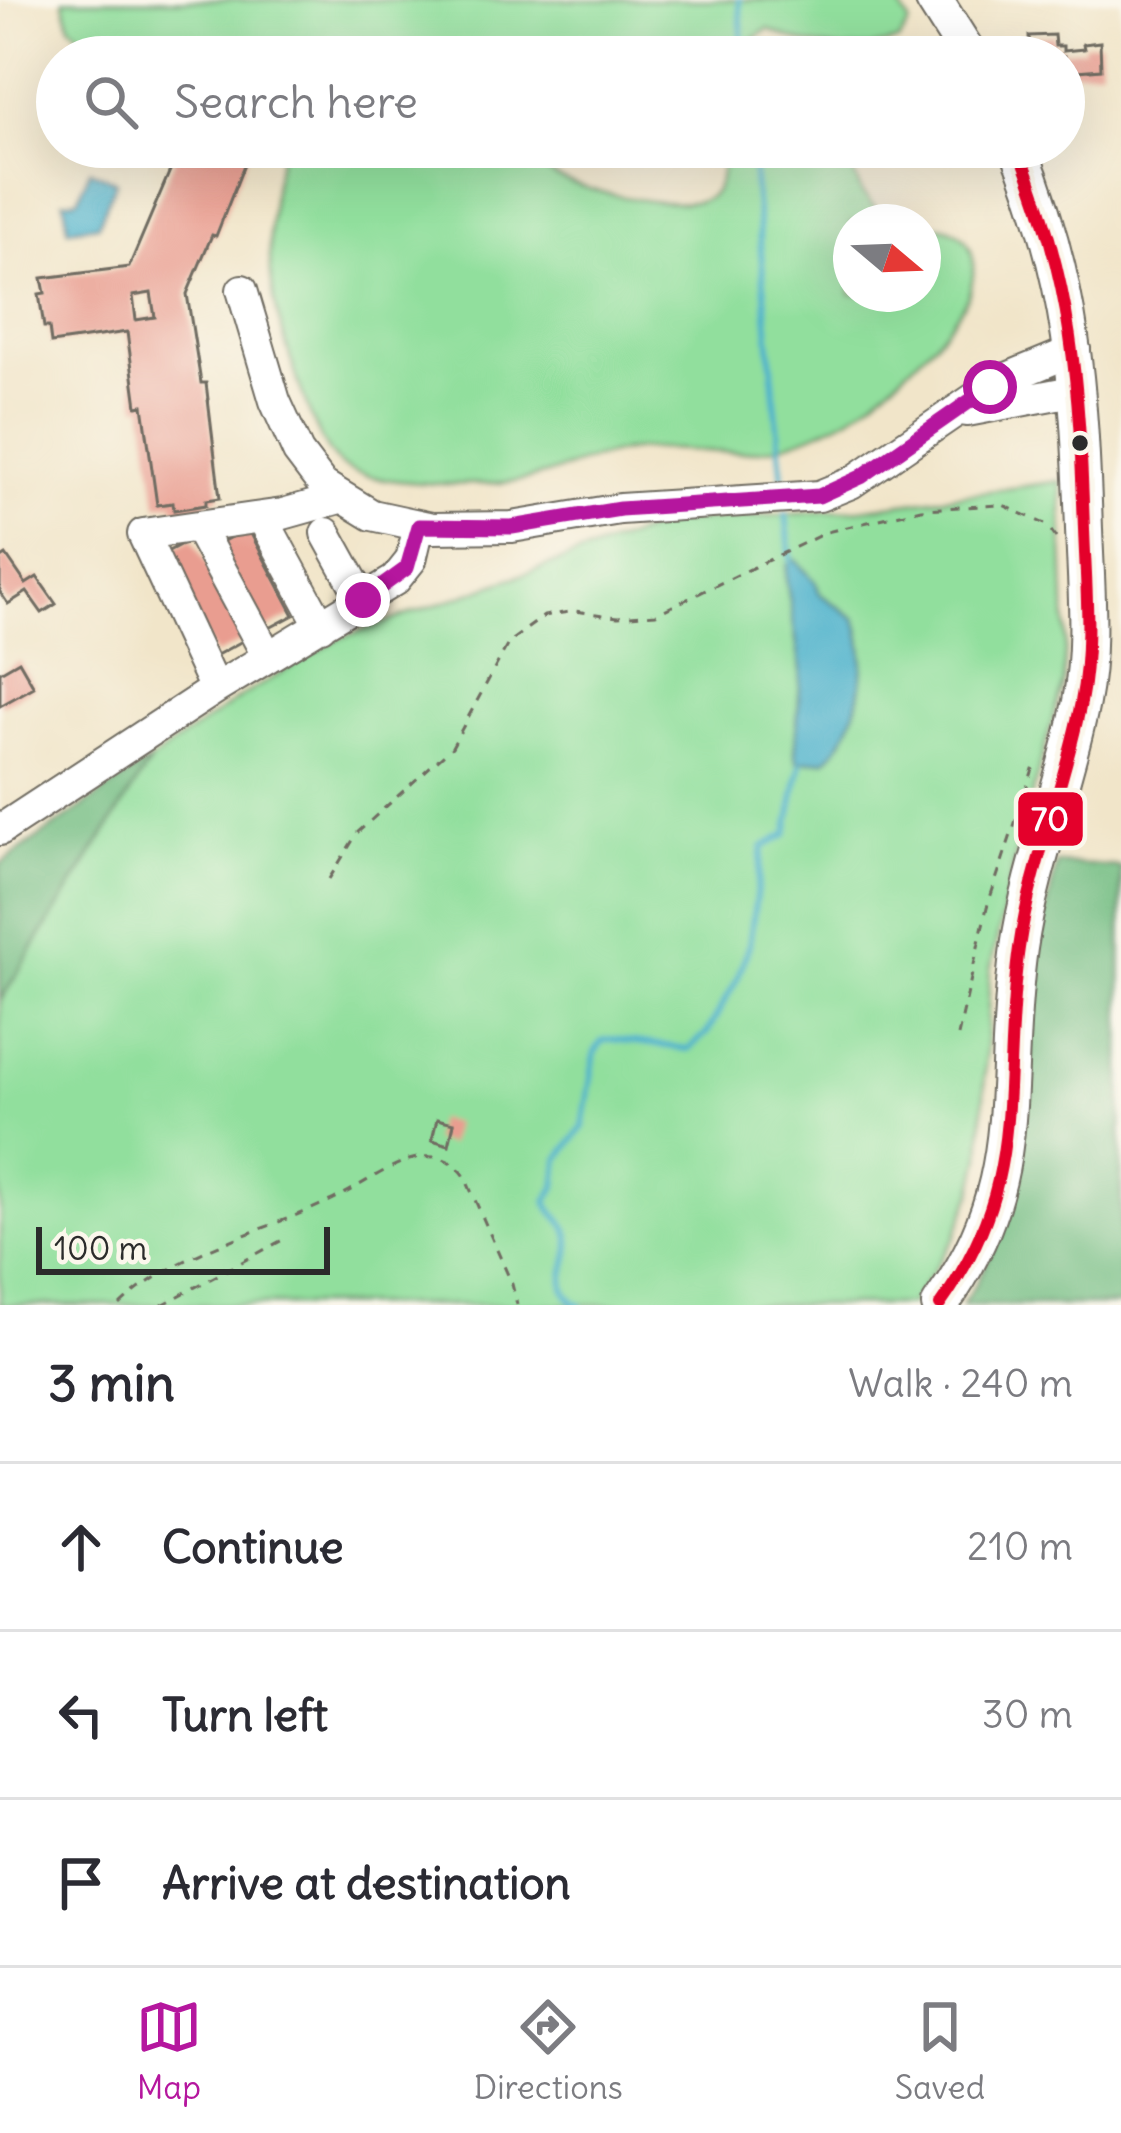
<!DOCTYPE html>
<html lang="en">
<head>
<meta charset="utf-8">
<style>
  :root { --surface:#fff; --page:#f2f2f3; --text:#2b2b33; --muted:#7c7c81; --line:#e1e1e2; --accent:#b5179e }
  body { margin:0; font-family:Delius,sans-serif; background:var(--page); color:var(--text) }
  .compass { position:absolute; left:833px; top:204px; width:108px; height:108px; border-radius:50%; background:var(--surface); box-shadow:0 12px 48px #0002; rotate:109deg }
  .scale { position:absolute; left:36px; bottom:30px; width:294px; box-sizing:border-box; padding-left:12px; border:6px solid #2b2b2b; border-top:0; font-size:33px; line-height:42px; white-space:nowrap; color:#2b2b2b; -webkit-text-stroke:9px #fbf7ec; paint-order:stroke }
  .stop { position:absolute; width:36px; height:36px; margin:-27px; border:9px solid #b5179e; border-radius:50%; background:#fff }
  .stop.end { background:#b5179e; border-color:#fff; box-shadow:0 3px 12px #0008 }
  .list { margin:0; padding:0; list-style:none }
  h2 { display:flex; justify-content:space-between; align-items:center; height:156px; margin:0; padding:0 48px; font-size:51px }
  h2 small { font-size:39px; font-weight:400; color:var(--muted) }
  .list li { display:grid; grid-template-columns:78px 1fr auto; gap:36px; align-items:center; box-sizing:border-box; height:168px; padding:0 48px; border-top:3px solid var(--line) }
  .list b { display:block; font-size:45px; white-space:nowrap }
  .list em { font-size:39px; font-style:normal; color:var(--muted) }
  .icon { flex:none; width:66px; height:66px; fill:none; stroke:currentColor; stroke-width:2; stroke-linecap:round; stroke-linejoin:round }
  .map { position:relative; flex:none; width:1121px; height:1305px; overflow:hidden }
  .search { position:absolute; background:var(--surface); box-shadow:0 12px 48px #0002; left:36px; right:36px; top:36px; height:132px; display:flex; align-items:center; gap:30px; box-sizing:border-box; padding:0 42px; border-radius:66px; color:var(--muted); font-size:45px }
  .sheet { height:660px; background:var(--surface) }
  nav { display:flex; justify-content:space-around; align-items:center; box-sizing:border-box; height:168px; border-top:3px solid var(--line); background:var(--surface); font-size:33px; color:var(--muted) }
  nav a { display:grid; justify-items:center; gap:6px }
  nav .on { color:var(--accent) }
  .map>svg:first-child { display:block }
</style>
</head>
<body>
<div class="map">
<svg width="1121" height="1305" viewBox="0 0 1121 1305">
  <rect width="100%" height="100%" fill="#fbf7ec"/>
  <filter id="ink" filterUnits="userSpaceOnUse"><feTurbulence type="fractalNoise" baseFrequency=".00833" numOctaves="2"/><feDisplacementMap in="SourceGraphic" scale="24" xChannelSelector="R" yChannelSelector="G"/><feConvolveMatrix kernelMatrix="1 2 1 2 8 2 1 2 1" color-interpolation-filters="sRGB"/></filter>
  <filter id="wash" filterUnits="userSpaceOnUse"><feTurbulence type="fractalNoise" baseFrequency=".004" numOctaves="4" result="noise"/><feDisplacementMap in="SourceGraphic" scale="48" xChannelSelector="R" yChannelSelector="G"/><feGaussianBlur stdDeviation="2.7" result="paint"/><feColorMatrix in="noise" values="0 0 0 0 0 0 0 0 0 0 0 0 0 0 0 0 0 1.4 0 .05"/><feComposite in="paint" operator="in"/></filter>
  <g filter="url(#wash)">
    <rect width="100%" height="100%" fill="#f1e5c9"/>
    <path fill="#91df9d" stroke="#5e8564" stroke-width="3" d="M63,0H897L910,23L899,41C850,55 814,51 768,29L738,50L739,57H643L633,53L605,57H172L82,36L70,25Z
      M283,147H559L539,165C558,189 681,213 707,198C724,189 721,164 723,147H828L849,163L862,193L877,210L899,222H851V294H923V226C965,223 981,250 970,290C959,326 876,403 843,420C821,431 791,444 766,449C718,458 667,443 620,452C587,458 556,474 523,480C484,487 376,487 342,466C315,449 288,350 278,317C265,268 268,195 283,147Z
      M1061,481L1066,633L1063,682L1017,848L990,971L981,1157L973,1192L954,1239L910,1305H0V1001L151,760L242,696L341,638L670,523L861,509Z"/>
    <path fill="#74be84" stroke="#507458" stroke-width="3" d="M151,760L0,1001V864Z
      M1057,863L1121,867V1305H962C1027,1207 1020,1150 1028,1038C1031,979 1044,921 1057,863Z"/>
    <path fill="#4db2cc" stroke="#3c6e7c" stroke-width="3" d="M90,170L116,181L98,225L68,229L64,201L78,199Z
      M795,560L815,581L820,594L856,619C871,662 860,728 826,760L798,762L795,754L801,670L786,578L787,565Z"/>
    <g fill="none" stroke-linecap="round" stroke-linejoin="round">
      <path stroke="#4db2cc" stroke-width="6" d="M739,0L744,57
        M751,147L783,482
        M786,514L791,562
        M580,1305C546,1288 576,1260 569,1234C565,1220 551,1216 547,1201L556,1187L559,1159L583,1127L595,1052L602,1041L612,1039L688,1049L707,1033L738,977L749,945L763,847L787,834L801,764"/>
    </g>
    <g id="blocks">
      <path fill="#e99d90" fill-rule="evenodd" d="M1054,35L1055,46H1063V51L1084,49L1083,44L1100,42L1101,69L1064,72V57H1030L1029,36Z
        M180,147H251L216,236L212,235L187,294L201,383H206L220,498L206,500V505L174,510L173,503L157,505L143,405L137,406L127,332L51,343L49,327H44L39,294L45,293L42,278L129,267ZM151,293L155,317L136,320L133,296Z
        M248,528L294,615L262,632L216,545Z
        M193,538L246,639L215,656L161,555Z
        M6,555L26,584L37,577L56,604L42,613L27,592L8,604L0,592V559Z
        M19,661L34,687L0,706V672Z
        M437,1119L454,1123L449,1145L432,1140Z"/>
    </g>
  </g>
  <g filter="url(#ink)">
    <use href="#blocks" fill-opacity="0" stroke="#706c62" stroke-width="3"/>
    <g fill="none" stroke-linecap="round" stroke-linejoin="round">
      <defs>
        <path id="minor" d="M242,290L275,401L298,452L323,485L372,515L432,528L512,527L620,509L819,496L851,483L1000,381L1075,350
          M967,411L1078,390
          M340,498L283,514L143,534L215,689L395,580L411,560L419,526
          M262,517L321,626
          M198,527L268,657
          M326,533L363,600
          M0,830L215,689"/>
        <path id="major" d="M934,0L970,57
          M940,1305C1030,1179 999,1090 1019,948C1031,864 1065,785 1081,702C1092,645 1086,587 1084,529C1079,385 1073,284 1018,147"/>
      </defs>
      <use href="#minor" stroke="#706c62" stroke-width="34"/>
      <use href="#major" stroke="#706c62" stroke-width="40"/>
      <path stroke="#706c62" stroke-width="3" stroke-dasharray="9 9" stroke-linecap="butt" d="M329,879L358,832L452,747L509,642L544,616L575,611L618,617L656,614L827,532L921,509L1003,505L1047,525L1056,538
        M958,1036L987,907L1036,760
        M120,1305C179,1249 266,1232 338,1197C364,1184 395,1160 423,1157C440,1155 455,1162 464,1175L512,1284L517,1305
        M162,1305L288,1237"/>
      <use href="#minor" stroke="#fff" stroke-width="30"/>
      <use href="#major" stroke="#fff" stroke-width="36"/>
      <defs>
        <path id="bus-1" d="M940,1305C1030,1179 999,1090 1019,948C1031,864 1065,785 1081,702C1092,645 1086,587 1084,529C1079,385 1073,284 1018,147"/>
      </defs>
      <use href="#bus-1" stroke="#fbf7ec" stroke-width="21"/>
      <use href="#bus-1" stroke="#e4002b" stroke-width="12"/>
    </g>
  </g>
  <g fill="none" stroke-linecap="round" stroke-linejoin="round" filter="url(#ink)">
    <path stroke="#b5179e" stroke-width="15" d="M363,600L407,568L419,526L512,527L620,509L819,496L861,477L990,387"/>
  </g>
  <circle fill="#2b2b2b" stroke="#fbf7ec" stroke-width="4.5" cx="1080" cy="443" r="10"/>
  <rect stroke="#fbf7ec" stroke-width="4.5" x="1016" y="790" width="69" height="58" rx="12" fill="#e4002b"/>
  <g font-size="33" text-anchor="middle" font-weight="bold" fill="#fff">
    <text x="1050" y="831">70</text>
  </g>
</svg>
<svg class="compass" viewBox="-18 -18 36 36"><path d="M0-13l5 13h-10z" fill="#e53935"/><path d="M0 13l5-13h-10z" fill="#7c7c81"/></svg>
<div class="scale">100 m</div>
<div class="stop" style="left:990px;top:387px"></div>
<div class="stop end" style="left:363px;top:600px"></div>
<div class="search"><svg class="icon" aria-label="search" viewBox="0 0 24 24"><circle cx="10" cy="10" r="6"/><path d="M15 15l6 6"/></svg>Search here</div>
</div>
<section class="sheet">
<h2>3 min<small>Walk · 240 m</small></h2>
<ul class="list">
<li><svg class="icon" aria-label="ahead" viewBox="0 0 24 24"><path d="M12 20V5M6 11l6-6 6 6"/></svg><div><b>Continue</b></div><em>210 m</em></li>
<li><svg class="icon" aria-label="left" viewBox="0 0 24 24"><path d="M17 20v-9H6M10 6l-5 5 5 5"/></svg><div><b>Turn left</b></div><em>30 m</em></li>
<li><svg class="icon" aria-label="arrive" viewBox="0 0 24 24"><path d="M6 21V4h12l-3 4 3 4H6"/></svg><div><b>Arrive at destination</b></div></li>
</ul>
</section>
<nav>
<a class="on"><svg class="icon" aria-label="map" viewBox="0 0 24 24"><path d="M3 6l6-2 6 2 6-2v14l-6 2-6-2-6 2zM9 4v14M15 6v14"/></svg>Map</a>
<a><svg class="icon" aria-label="directions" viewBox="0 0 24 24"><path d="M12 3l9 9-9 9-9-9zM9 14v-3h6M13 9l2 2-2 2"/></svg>Directions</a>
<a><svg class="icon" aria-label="saved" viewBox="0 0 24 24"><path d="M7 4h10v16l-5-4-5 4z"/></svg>Saved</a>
</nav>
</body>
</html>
